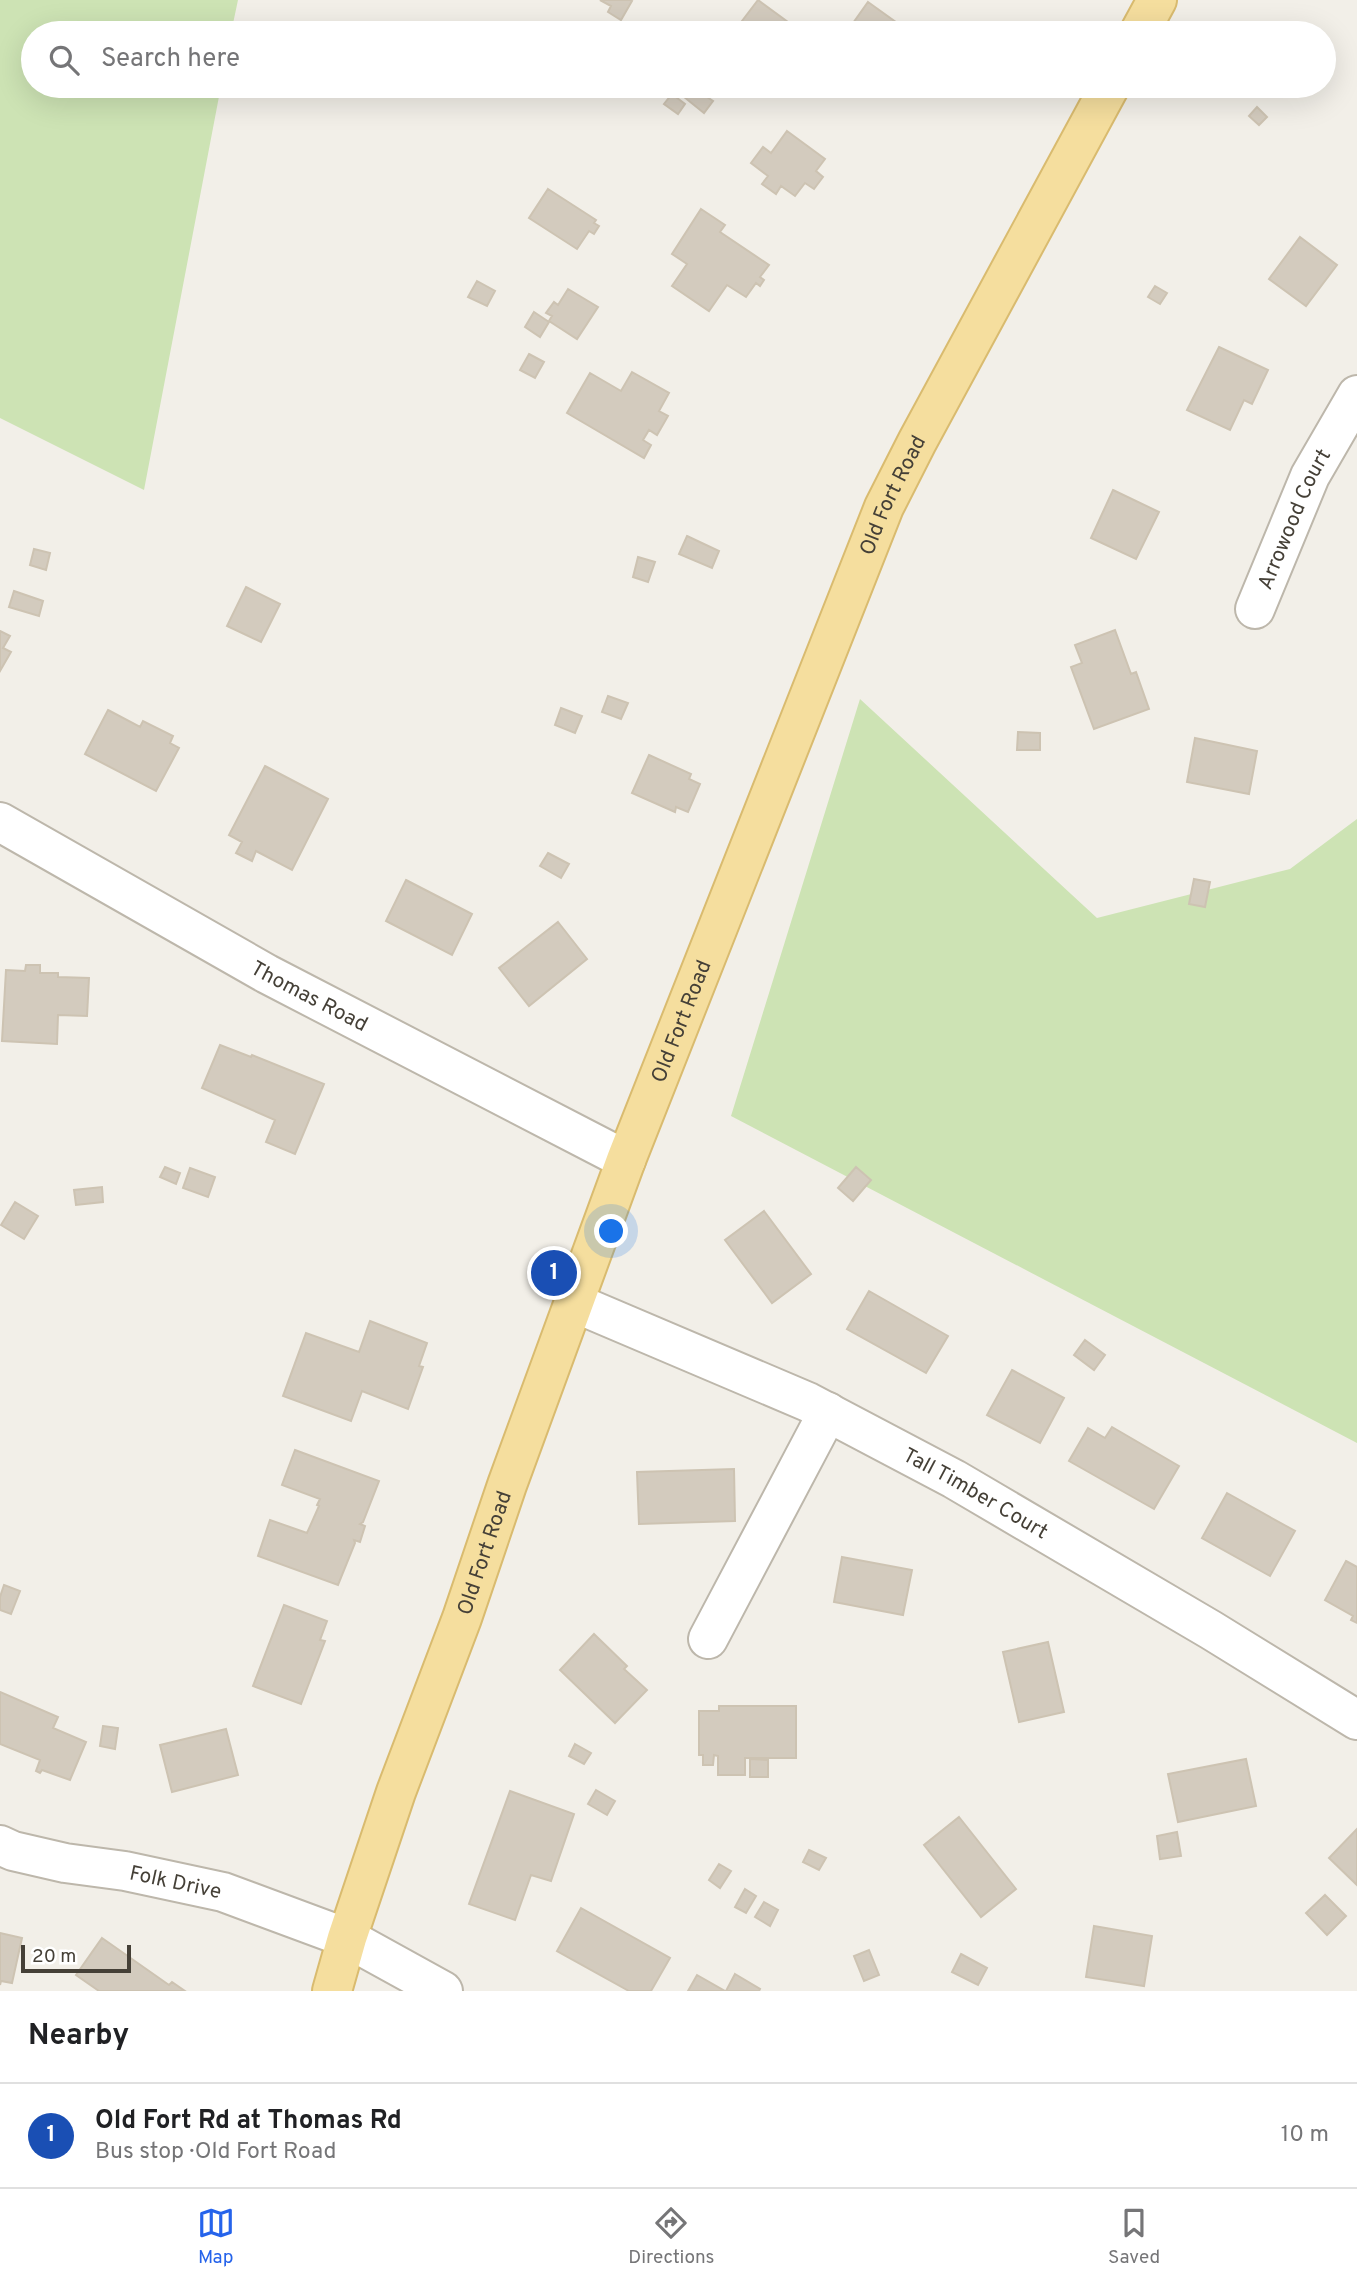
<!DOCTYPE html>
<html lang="en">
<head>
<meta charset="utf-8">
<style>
  :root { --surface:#fff; --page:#f2f2f2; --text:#202124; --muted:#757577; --line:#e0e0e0; --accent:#2563eb }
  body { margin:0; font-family:Overpass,sans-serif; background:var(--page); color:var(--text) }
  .scale { position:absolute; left:21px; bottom:18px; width:110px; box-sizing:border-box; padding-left:7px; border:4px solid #454037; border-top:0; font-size:19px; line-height:24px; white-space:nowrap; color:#454037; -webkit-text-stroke:5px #fff; paint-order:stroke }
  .you { position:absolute; left:612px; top:1232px; width:24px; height:24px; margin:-18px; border:5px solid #fff; border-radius:50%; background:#1a73e8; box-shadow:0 0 0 10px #1a73e833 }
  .badge { display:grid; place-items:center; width:46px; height:46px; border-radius:50%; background:var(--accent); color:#fff; font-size:23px; font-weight:700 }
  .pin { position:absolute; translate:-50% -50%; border:4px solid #fff; box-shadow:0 2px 7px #0006 }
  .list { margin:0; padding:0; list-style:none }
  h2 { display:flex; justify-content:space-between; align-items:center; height:91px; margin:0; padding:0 28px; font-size:30px }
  h2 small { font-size:23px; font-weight:400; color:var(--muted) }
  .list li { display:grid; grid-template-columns:46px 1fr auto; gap:21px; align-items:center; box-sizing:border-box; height:105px; padding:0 28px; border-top:2px solid var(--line) }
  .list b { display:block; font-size:26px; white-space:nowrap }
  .list p { margin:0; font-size:23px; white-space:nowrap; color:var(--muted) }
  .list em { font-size:23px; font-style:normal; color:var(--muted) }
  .icon { flex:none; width:38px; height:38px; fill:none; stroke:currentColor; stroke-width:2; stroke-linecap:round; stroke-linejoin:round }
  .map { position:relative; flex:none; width:1357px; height:1991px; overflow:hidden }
  .search { position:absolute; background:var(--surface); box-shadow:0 7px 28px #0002; left:21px; right:21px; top:21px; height:77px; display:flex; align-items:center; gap:18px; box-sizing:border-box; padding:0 24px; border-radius:38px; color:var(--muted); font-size:26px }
  .sheet { height:196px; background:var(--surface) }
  nav { display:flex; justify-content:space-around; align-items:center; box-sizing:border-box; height:98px; border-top:2px solid var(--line); background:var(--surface); font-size:19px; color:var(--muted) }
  nav a { display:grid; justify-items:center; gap:4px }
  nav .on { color:var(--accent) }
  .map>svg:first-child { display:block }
</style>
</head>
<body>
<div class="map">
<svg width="1357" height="1991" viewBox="0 0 1357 1991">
  <rect width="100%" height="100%" fill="#f2efe8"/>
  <path fill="#cde3b4" d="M0,0H238L231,33H33V86H221L144,490L0,418Z
    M860,699L1097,918L1290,869L1357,819V1443L731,1116Z"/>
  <path fill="#d3cbbe" stroke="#cdc3b2" stroke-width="2" d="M600,0H630L632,1L621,20L608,12L611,6Z
    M758,0L792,25L786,33H759L742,21Z
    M868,2L907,30L905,33H846Z
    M675,86H690L713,101L704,113L673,88Z
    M672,94L685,104L678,114L664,104Z
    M1257,107L1267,117L1259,125L1249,116Z
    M787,131L825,159L816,171L823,177L814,189L805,183L795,196L781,186L776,194L762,184L768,176L751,163L763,147L771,153Z
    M548,189L596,220L594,223L599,226L594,234L589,231L577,249L529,218Z
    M701,209L725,225L720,232L769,265L760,277L764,280L760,286L756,283L746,297L727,285L709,311L672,286L687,264L672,254Z
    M1300,237L1337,265L1306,306L1269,279Z
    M477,281L495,291L487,306L468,297Z
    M1155,286L1167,293L1160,304L1148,297Z
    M568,289L598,307L577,339L549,321L552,316L546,313L554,302L558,305Z
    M534,312L549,322L540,337L525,327Z
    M1219,347L1268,370L1252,404L1244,400L1230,430L1187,410Z
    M529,354L544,362L535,378L520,370Z
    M632,372L669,393L659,411L668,416L657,435L649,430L643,440L651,445L644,458L567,413L590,373L621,391Z
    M1113,490L1159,512L1136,559L1091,538Z
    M687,536L719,551L712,568L679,554Z
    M34,549L50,553L46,570L30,565Z
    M638,557L655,562L648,582L633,577Z
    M246,587L280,604L261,642L227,626Z
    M14,591L43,601L39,616L9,607Z
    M1115,630L1131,674L1136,672L1149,709L1094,729L1071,667L1082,663L1075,645Z
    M0,631L10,636L3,648L11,652L0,671Z
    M608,696L628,703L621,719L602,712Z
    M561,708L582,716L575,733L555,725Z
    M108,710L140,727L143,721L173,736L170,743L179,748L156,791L85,754Z
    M1018,732L1040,733V750H1017Z
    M1195,738L1257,751L1249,794L1187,782Z
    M649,755L691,774L689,779L700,784L688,812L676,807L675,812L632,793Z
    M265,766L328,799L292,870L256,851L252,861L236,853L242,842L229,835Z
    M548,853L569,864L561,878L540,866Z
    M1194,879L1210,882L1205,907L1189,904Z
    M406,880L472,914L452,955L386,921Z
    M558,922L587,959L529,1006L499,968Z
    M26,965H40V973H58V977L89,978L87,1016L58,1015L57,1044L2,1041L6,970L25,971Z
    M220,1045L251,1057L252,1055L324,1084L295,1154L266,1142L275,1120L202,1088Z
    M165,1167L180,1173L176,1184L160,1177Z
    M856,1167L871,1180L853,1201L838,1188Z
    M190,1168L215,1177L208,1197L183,1188Z
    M102,1187L103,1202L76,1205L74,1190Z
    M15,1202L38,1216L24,1239L1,1225Z
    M764,1211L811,1274L772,1303L725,1240Z
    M869,1291L948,1336L926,1373L847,1329Z
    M370,1321L427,1343L419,1366L423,1367L408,1409L362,1391L351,1421L283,1396L306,1333L359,1352Z
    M1085,1340L1105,1355L1094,1370L1074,1355Z
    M1012,1370L1064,1398L1040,1443L987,1415Z
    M1112,1427L1179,1466L1154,1509L1069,1461L1088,1428L1105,1438Z
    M295,1450L379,1481L363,1522L360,1524L365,1526L360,1542L354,1540L355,1543L338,1585L258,1556L270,1520L307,1533L319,1506L317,1505L320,1499L282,1485Z
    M734,1469L735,1521L639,1524L637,1472Z
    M1227,1493L1295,1531L1270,1576L1202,1538Z
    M842,1557L912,1570L903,1615L834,1602Z
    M1346,1561L1357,1567V1623L1351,1620L1353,1616L1325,1600Z
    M4,1585L20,1591L11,1614L0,1610V1597Z
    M284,1605L327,1621L320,1640L325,1641L301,1704L253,1686Z
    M594,1634L627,1666L624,1669L647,1690L615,1723L560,1670Z
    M1048,1642L1064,1712L1019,1722L1003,1652Z
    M0,1692L58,1717L53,1728L86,1742L70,1780L42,1770L40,1773L36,1771L40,1760L0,1744Z
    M719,1706H796V1758H745V1775H718V1756L714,1755L713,1765H703V1755H699V1711H719Z
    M103,1726L118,1728L115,1749L100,1746Z
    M226,1729L238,1775L172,1792L160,1745Z
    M575,1744L591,1753L584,1764L569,1756Z
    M750,1759L768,1760V1777H750Z
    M1246,1759L1256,1806L1178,1822L1168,1774Z
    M596,1790L615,1801L607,1815L588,1804Z
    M510,1791L574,1814L551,1881L531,1875L515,1920L469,1904Z
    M959,1817L1016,1889L981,1917L924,1845Z
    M1357,1829V1885L1329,1858Z
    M1177,1832L1181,1856L1160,1859L1157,1836Z
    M809,1850L826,1858L819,1870L803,1862Z
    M719,1864L731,1871L720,1888L709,1880Z
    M745,1889L756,1896L746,1913L735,1907Z
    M1325,1895L1346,1916L1327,1935L1306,1913Z
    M764,1902L778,1910L770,1926L755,1917Z
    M581,1908L670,1958L651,1991H629L557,1951Z
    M1094,1926L1152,1936L1144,1986L1086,1977Z
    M0,1933L22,1938L12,1983L1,1981L0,1985Z
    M102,1938L169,1985L172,1982L185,1991H99L76,1975Z
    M869,1950L879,1975L864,1981L854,1956Z
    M961,1954L987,1968L978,1985L952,1972Z
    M735,1974L760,1989L759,1991H726Z
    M697,1975L725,1991H688Z"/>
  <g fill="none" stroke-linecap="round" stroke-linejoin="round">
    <defs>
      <g id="minor">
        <path id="s1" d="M1255,609L1310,476L1357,395"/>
        <path id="s2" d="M0,822L267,974L626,1160"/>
        <path id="s3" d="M575,1303L808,1402L954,1479L1211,1630L1357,1720"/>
        <path d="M708,1639L828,1412"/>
        <path id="s4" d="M0,1845L13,1851L65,1863L125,1871L223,1892L347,1938L443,1991"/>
      </g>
      <g id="major">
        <path d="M1139,33L1157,0"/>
        <path id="s5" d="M332,1991L347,1938L396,1792L462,1618L507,1485L626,1160L884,507L917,442L1110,86"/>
      </g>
    </defs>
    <use href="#minor" stroke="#bdb7ab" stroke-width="42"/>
    <use href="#major" stroke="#d9bb6f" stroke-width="42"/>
    <use href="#minor" stroke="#fff" stroke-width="38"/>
    <use href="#major" stroke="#f5de9e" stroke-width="38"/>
  </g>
  <g text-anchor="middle" stroke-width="6" stroke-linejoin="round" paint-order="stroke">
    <g font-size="21" fill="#454037" stroke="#fff">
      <text dy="7" stroke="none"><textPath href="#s5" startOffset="1598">Old Fort Road</textPath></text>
      <text dy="7" stroke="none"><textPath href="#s1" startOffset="98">Arrowood Court</textPath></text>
      <text dy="7" stroke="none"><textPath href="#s2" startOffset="355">Thomas Road</textPath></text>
      <text dy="7" stroke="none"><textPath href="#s5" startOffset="1031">Old Fort Road</textPath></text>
      <text dy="7" stroke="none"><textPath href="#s3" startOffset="444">Tall Timber Court</textPath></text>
      <text dy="7" stroke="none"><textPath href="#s5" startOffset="464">Old Fort Road</textPath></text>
      <text dy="7" stroke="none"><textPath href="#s4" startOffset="180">Folk Drive</textPath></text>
    </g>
  </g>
</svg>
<div class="scale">20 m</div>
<div class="you"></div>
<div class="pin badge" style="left:554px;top:1273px;background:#1a4fb4">1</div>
<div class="search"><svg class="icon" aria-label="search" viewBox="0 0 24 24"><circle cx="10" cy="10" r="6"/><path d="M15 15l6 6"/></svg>Search here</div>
</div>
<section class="sheet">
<h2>Nearby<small></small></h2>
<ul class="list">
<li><span class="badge" style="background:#1a4fb4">1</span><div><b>Old Fort Rd at Thomas Rd</b><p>Bus stop · Old Fort Road</p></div><em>10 m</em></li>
</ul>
</section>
<nav>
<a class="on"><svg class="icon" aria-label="map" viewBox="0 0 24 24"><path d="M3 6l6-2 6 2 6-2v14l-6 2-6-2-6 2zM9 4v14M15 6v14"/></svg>Map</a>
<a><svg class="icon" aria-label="directions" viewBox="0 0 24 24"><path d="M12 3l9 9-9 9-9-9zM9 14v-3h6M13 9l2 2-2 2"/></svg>Directions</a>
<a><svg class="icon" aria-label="saved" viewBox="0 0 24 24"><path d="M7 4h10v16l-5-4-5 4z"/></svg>Saved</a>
</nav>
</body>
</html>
